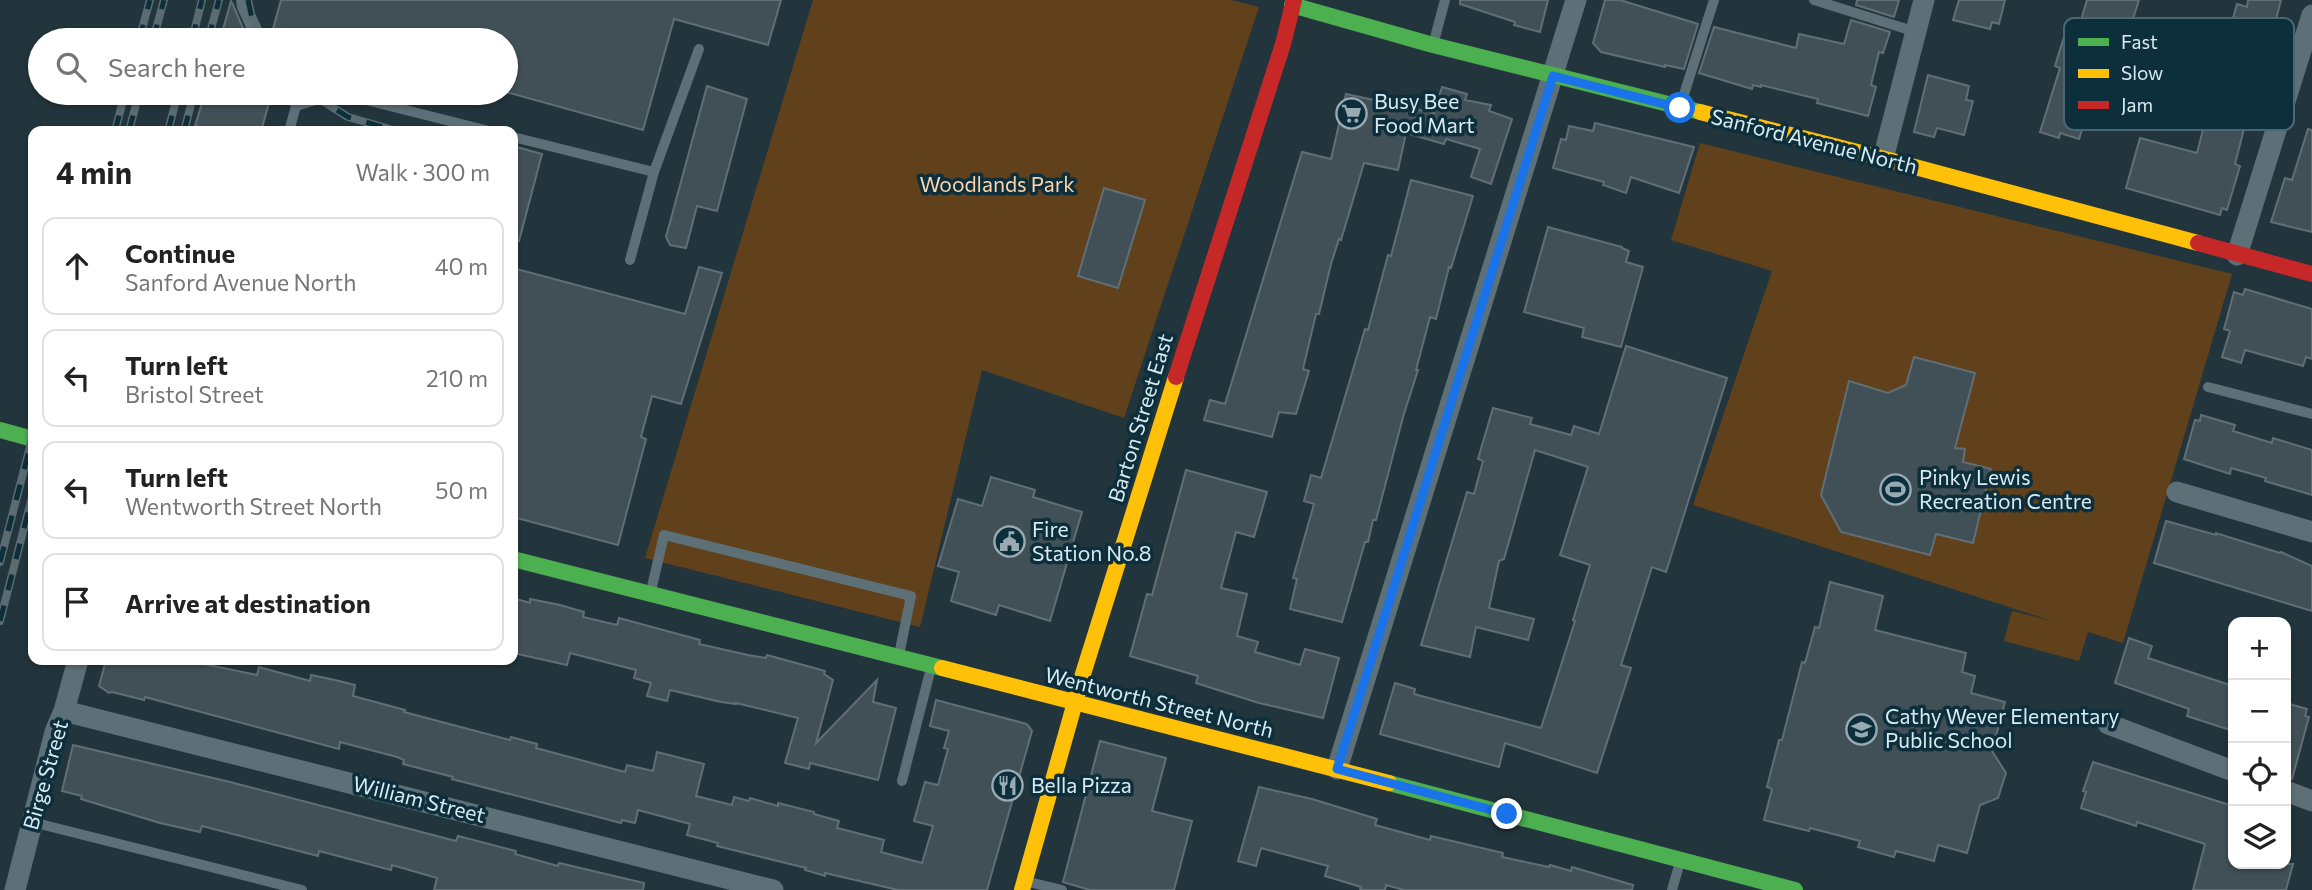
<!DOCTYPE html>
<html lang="en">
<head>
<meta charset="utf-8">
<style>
  :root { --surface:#fff; --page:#f2f2f2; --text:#222; --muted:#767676; --line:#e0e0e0 }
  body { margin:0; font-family:Commissioner,sans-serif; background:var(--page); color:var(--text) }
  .controls { position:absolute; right:21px; bottom:21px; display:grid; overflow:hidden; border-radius:14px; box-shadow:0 2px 5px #0004 }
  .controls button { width:63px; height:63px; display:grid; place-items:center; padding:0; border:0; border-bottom:2px solid var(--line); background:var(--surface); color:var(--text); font:35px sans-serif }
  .stop { position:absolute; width:21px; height:21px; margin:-16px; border:5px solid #1a73e8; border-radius:50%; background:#fff }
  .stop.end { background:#1a73e8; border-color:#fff; box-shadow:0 2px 7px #0008 }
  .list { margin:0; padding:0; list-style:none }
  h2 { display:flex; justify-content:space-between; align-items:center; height:91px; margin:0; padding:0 28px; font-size:30px }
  h2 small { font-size:23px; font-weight:400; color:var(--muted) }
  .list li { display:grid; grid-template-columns:46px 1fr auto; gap:21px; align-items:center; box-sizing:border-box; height:98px; margin:0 14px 14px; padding:0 14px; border:2px solid var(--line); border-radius:14px }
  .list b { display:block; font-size:26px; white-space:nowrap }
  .list p { margin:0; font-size:23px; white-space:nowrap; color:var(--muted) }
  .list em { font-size:23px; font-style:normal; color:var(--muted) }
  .icon { flex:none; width:38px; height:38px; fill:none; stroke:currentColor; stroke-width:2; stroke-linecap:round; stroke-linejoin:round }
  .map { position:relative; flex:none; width:2312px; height:890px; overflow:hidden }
  .search { position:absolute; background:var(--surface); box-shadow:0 2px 5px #0004; left:28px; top:28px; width:490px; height:77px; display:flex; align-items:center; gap:18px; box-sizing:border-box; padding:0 24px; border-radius:38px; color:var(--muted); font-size:26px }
  .panel { position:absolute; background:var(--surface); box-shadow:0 2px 5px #0004; left:28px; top:126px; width:490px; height:539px; border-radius:14px }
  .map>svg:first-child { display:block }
</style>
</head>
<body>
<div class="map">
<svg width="2312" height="890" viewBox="0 0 2312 890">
  <rect width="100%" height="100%" fill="#22353c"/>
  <path fill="#60411b" d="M813,0H1231L1259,7L1124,418L982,370L920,627L645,558Z
    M1700,143L2232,274L2123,643L2088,632L2079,661L2004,641L2012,611L2052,621L1693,505L1772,271L1671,240Z"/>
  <path fill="#415056" stroke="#606f75" stroke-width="2" d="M281,0H781L768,45L674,19L643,130L506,92V40H315L273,29Z
    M1460,0H1548L1540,32L1514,25L1515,22L1460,4Z
    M1605,0H1620L1698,24L1684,69L1665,65V67L1601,52L1593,43Z
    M1857,0H1899L1894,17L1856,5Z
    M1959,0H2005L1999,24L1992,22L1990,29L1953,20Z
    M2087,0H2139L2112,85L2104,82L2092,120L2086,118L2079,139L2060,133L2059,138L2040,132L2060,68L2055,66L2067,27L2078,30Z
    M2248,0H2281L2272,35L2264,33L2255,74L2261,75L2248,122L2246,121L2235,164L2240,166L2227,210L2222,208L2220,215L2126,188L2140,138L2197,153L2213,91L2209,90L2219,46L2225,47L2237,4L2247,7Z
    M231,1L234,7L248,40H220Z
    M1851,20L1890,32L1883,53L1879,52L1871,85L1876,87L1868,116L1817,103L1818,99L1761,85V87L1753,85L1752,89L1699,73L1714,27L1796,48L1799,34L1844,44Z
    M1928,75L1969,86L1966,100L1973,101L1964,135L1937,128L1934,137L1914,132Z
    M707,86L747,99L717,211L697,206L686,248L670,245L666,237Z
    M1442,87L1467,94L1465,100L1491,105L1489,111L1512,119L1491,184L1471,177L1480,149L1446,139L1444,144L1406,133L1398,170L1364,163L1341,240L1339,239L1331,264L1319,314H1316L1303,369L1309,371L1296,414L1279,412L1272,437L1204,420L1210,400L1225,404L1302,152L1331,159L1346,94L1434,113Z
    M205,93H272L261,131H216L195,126Z
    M1595,123L1694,147L1679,193L1631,177L1626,193L1603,185L1604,182L1553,168L1561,139L1566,140L1569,126L1593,131Z
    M2308,129L2312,130V232L2271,222L2285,178L2292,180Z
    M513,146L542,154L519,241L513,240Z
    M1411,180L1473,196L1451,268L1449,267L1436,319L1430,317L1416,370H1418L1403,417L1376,520H1373L1368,542H1365L1342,622L1290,609L1297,579L1293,578L1314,504L1304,501L1311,475L1321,478L1365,329L1368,330L1388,255L1391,256Z
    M1104,188L1145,200L1118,288L1078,276Z
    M1548,227L1622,247V248L1629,251L1626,262L1643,267L1621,347L1582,337L1584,328L1524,312Z
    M699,267L722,273L681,404L652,396L641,437L646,439L618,545L513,517V268L685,314Z
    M2245,289L2312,309V359L2306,357L2303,366L2245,350L2241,363L2222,357L2230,331L2224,329L2234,292L2243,295Z
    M1626,346L1727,378L1666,572L1652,567L1621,665L1631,668L1597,773L1505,743L1499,767L1380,734L1395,683L1415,689L1414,694L1541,728L1575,621L1573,620L1590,565L1560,555L1588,467L1535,450L1504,559L1499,561L1489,608L1534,619L1528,640L1476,627L1470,657L1421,645L1467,492L1474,494L1483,461L1478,459L1493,408L1532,418L1530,424L1571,435L1574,426L1599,434Z
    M1914,357L1975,373L1955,448L1965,449L1963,462L1991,469L1973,543L1936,534L1930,555L1841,532L1821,495L1849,381L1888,393L1906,385Z
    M2201,415L2235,425L2233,431L2272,443L2273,438L2312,450V495L2265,481L2266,478L2231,468L2230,474L2184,459L2195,420L2200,421Z
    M1186,470L1267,492L1254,537L1236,532L1221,588L1247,594L1237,636L1258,642L1255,652L1300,665L1305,649L1339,658L1323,718L1259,703L1196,683L1198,676L1130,656L1147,594L1152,595Z
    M991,477L1035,490L1033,497L1082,512L1050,621L999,605L996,615L951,601L959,572L938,566L958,499L982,506Z
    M2166,521L2216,535V533L2280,553L2281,552L2312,566V611L2154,563Z
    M1830,582L1883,596L1875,630L1966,653L1962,672L1975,676L1971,693L2005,702L1992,751L2006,773L1998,798L1980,805L1967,853L1938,845L1934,861L1896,851L1894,857L1858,847L1860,841L1810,828L1809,831L1764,820L1772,789L1767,787L1779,740H1782L1802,662L1805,663L1815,627L1819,628Z
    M513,598L530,603V599L560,605L584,612L583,617L617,625L619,618L700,640L699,644L748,655L766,658L767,655L825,671L824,674L833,680L816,743L877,680L873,702L896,708L878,780L810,763L809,769L785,763L798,718L736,703V704L721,702L670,690L667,701L647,696L651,683L634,678L636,670L570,653L567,665L513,653Z
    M2129,638L2152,646L2148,658L2233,686V719L2230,730L2187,716L2189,709L2115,683Z
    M106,660H184L257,675L259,667L310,681L311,675L335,680L355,685L353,696L405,710L404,712L510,740L511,737L537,744L536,748L625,772L627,765L653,771L657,752L704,764L696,796L732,805L734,797L749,801L750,798L778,806V803L814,812V814L839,821L837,828L884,840L881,852L922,863L933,826L914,821L925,782L938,785L948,749L944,748L949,731L930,726L936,700L1027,724L1032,731L987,890H898L825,873V876L805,870L806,868L717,846L718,843L687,835L690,824L638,810L635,823L622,820L621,823L452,779L453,777L403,764L404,760L397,757L340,742L339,749L145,697L144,700L112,692L109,693L99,686Z
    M2286,703L2307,709L2305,716L2309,717L2292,779L2286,778Z
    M1100,741L1166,758L1152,811L1192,821L1174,890H1090L1063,882Z
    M73,745L230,782L456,841L458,836L516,851L515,854L558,866L559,863L644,883L643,890H434L437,878L392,865L391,870L319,851L318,856L202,826L200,832L160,823L81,799L82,796L62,791Z
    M2093,762L2233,806V864H2293L2286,890H2193L2205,844L2137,822L2136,826L2081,808L2086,792L2083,791Z
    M1259,787L1312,799L1377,819L1375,825L1430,840L1431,836L1503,853L1502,857L1549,867L1550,865L1571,871L1572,867L1633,885L1632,890H1404L1386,885L1385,890H1360L1361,887L1325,876L1328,866L1261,848L1256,866L1238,861Z"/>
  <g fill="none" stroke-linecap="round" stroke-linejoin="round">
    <path stroke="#5d7077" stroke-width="10" d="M241,0L242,7L257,40
      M1814,0L1916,32
      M1433,45L1445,0
      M289,93L296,106L289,131
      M296,106L319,99L366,100L489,131
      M1680,107L1714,0
      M513,137L654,172L699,49
      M630,260L654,172
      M2208,387L2312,414
      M651,591L664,535L911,596L899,655
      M902,781L931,668
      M32,822L302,890
      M1025,881L1062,890
      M1672,890L1680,862"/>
    <path stroke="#5d7077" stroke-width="21" d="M1883,159L1924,0
      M2237,255L2312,15
      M2177,492L2312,532
      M64,711L773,890
      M2108,724L2233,771
      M1337,769L1576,0
      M2286,791L2312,801
      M15,890L55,732L64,711L78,660"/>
    <path stroke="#4caf50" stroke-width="16" d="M1292,5L1433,45L1700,112
      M0,430L33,439
      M513,559L942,668
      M1389,783L1795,890"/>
    <path stroke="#ffc107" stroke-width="16" d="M1700,112L1889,160L2198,243
      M942,668L1389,783
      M1022,890L1083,674L1176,377"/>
    <path stroke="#c62828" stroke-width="16" d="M2198,243L2312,274
      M1176,377L1283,44L1294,0"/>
    <defs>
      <path id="rail" d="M248,0L251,14L263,40
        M139,40L150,0
        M153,40L164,0
        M192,40L202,0
        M208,40L219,0
        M310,93L348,117L397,131
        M115,131L125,93
        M129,131L139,93
        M168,131L178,93
        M184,131L194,93
        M0,562L33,435
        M0,621L33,493"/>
    </defs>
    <use href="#rail" stroke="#5a6b72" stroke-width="8"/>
    <use href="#rail" stroke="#0d2f3c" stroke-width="5" stroke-dasharray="16" stroke-linecap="butt"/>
  </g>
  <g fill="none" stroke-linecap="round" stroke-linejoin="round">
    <path stroke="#1a73e8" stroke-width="9" d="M1507,814L1337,769L1553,76L1680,108"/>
  </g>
  <defs>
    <symbol id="supermarket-ring" viewBox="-11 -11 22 22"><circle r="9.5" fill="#0d2f3c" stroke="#98abb2" stroke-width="1.5"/><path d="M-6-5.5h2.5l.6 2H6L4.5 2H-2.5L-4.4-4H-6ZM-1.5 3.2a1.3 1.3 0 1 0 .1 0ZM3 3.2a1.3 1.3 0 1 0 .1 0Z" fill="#98abb2"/></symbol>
    <symbol id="stadium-ring" viewBox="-11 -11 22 22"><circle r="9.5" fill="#0d2f3c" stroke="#98abb2" stroke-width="1.5"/><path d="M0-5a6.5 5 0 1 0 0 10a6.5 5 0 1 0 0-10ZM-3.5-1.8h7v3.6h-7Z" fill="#98abb2"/></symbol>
    <symbol id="civic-ring" viewBox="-11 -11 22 22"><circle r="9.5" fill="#0d2f3c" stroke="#98abb2" stroke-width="1.5"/><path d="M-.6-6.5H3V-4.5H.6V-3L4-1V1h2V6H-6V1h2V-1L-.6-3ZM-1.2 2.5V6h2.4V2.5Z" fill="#98abb2"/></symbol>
    <symbol id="school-ring" viewBox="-11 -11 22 22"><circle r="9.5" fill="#0d2f3c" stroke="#98abb2" stroke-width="1.5"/><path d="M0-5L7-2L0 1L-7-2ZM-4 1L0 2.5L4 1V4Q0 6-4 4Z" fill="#98abb2"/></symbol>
    <symbol id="restaurant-ring" viewBox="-11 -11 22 22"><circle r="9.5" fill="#0d2f3c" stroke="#98abb2" stroke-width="1.5"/><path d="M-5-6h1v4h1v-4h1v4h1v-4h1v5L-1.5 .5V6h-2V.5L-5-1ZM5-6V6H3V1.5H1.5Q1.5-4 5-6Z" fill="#98abb2"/></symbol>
  </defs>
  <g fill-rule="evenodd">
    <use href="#supermarket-ring" x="1334" y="96" width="35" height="35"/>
    <use href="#stadium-ring" x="1878" y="472" width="35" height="35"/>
    <use href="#civic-ring" x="992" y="524" width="35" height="35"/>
    <use href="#school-ring" x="1844" y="712" width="35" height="35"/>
    <use href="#restaurant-ring" x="990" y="768" width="35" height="35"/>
  </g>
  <g text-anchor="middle" stroke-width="7" stroke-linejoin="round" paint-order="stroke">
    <g font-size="21" fill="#d8eaf2" stroke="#0d2f3c" text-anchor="start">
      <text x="1374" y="109">Busy Bee<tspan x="1374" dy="24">Food Mart</tspan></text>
      <text x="1919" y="485">Pinky Lewis<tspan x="1919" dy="24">Recreation Centre</tspan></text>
      <text x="1032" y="537">Fire<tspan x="1032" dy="24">Station No.8</tspan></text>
      <text x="1885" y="724">Cathy Wever Elementary<tspan x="1885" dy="24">Public School</tspan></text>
      <text x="1031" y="793">Bella Pizza</text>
    </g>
    <g font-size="21" fill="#d8eaf2" stroke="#0d2f3c">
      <text transform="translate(1814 142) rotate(14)" y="7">Sanford Avenue North</text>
      <text transform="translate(1141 418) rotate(-73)" y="7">Barton Street East</text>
      <text transform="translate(1159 703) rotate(14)" y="7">Wentworth Street North</text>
      <text transform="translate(46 775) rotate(-74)" y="7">Birge Street</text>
      <text transform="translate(419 800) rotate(14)" y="7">William Street</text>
    </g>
    <g font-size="21" fill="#fed4ac" stroke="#0d2f3c">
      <text x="997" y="192">Woodlands Park</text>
    </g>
  </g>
  <rect x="2064" y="18" width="230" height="112" rx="10" fill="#0d2f3c" stroke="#4a6773" stroke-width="2"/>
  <rect x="2078" y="38" width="31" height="8" fill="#4caf50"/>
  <rect x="2078" y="69" width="31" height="9" fill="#ffc107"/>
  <rect x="2078" y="101" width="31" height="8" fill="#c62828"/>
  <g font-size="19" fill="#d8eaf2">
    <text x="2121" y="49">Fast</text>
    <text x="2121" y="80">Slow</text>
    <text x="2121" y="112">Jam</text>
  </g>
</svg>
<div class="controls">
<button>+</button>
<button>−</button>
<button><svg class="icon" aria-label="locate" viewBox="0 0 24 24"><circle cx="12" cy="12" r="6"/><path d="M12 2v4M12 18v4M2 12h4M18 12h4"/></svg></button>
<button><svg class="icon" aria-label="layers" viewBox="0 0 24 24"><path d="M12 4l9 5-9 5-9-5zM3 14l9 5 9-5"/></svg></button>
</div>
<div class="stop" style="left:1680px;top:108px"></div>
<div class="stop end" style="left:1507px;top:814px"></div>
<div class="search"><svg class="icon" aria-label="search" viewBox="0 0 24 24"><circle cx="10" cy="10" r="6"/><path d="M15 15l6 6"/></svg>Search here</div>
<section class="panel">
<h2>4 min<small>Walk · 300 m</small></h2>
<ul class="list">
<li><svg class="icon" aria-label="ahead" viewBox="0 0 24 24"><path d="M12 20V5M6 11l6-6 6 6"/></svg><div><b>Continue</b><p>Sanford Avenue North</p></div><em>40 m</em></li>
<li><svg class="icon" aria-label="left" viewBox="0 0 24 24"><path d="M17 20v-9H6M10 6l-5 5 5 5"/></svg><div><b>Turn left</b><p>Bristol Street</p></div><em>210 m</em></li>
<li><svg class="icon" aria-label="left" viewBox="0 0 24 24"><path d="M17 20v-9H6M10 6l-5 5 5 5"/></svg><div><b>Turn left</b><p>Wentworth Street North</p></div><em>50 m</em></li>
<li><svg class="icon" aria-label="arrive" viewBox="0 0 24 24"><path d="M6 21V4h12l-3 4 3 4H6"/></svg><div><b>Arrive at destination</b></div></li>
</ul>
</section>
</div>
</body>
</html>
